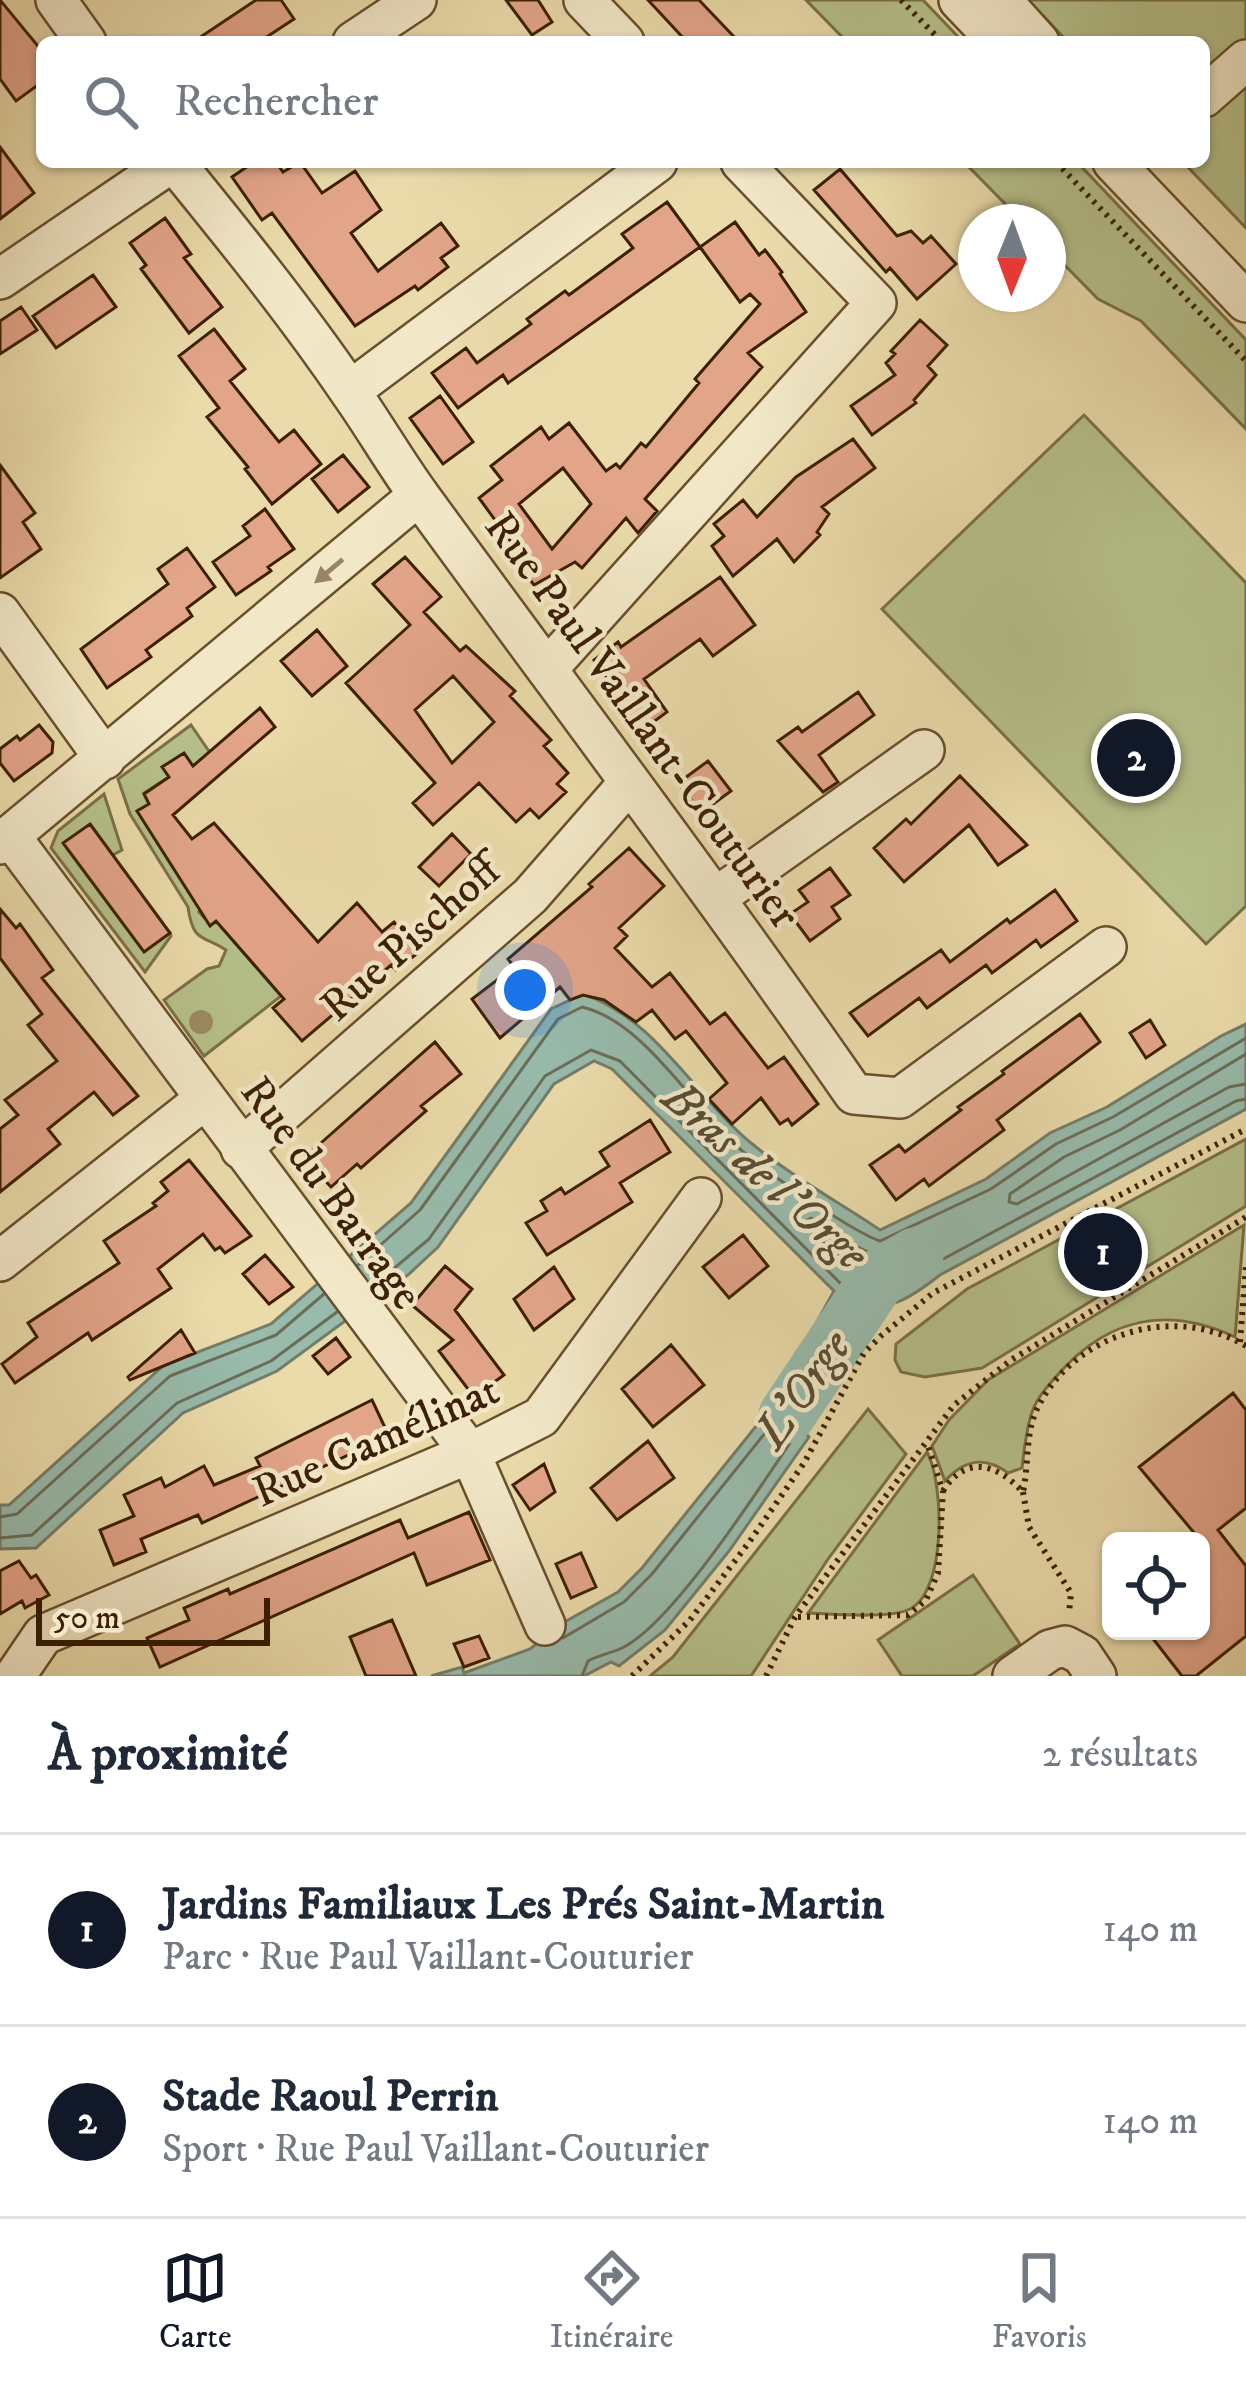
<!DOCTYPE html>
<html lang="fr">
<head>
<meta charset="utf-8">
<style>
  :root { --surface:#fff; --page:#f6f6f7; --text:#1f2937; --muted:#747a83; --line:#e0e1e3; --accent:#111827 }
  body { margin:0; font-family:"IM FELL DW Pica",serif; background:var(--page); color:var(--text) }
  .controls { position:absolute; right:36px; bottom:36px; display:grid; overflow:hidden; border-radius:18px; box-shadow:0 3px 9px #0004 }
  .controls button { width:108px; height:108px; display:grid; place-items:center; padding:0; border:0; border-bottom:3px solid var(--line); background:var(--surface); color:var(--text); font:60px sans-serif }
  .compass { position:absolute; left:958px; top:204px; width:108px; height:108px; border-radius:50%; background:var(--surface); box-shadow:0 3px 9px #0004; rotate:181deg }
  .scale { position:absolute; left:36px; bottom:30px; width:234px; box-sizing:border-box; padding-left:12px; border:6px solid #3d2004; border-top:0; font-size:33px; line-height:42px; white-space:nowrap; color:#3d2004; -webkit-text-stroke:9px #f2e8c8; paint-order:stroke }
  .you { position:absolute; left:525px; top:990px; width:42px; height:42px; margin:-30px; border:9px solid #fff; border-radius:50%; background:#1a73e8; box-shadow:0 0 0 18px #1a73e833 }
  .badge { display:grid; place-items:center; width:78px; height:78px; border-radius:50%; background:var(--accent); color:#fff; font-size:39px; font-weight:700 }
  .pin { position:absolute; translate:-50% -50%; border:6px solid #fff; box-shadow:0 3px 12px #0006 }
  .list { margin:0; padding:0; list-style:none }
  h2 { display:flex; justify-content:space-between; align-items:center; height:156px; margin:0; padding:0 48px; font-size:51px }
  h2 small { font-size:39px; font-weight:400; color:var(--muted) }
  .list li { display:grid; grid-template-columns:78px 1fr auto; gap:36px; align-items:center; box-sizing:border-box; height:192px; padding:0 48px; border-top:3px solid var(--line) }
  .list b { display:block; font-size:45px; white-space:nowrap }
  .list p { margin:0; font-size:39px; white-space:nowrap; color:var(--muted) }
  .list em { font-size:39px; font-style:normal; color:var(--muted) }
  .icon { flex:none; width:66px; height:66px; fill:none; stroke:currentColor; stroke-width:2; stroke-linecap:round; stroke-linejoin:round }
  .map { position:relative; flex:none; width:1246px; height:1676px; overflow:hidden }
  .search { position:absolute; background:var(--surface); box-shadow:0 3px 9px #0004; left:36px; right:36px; top:36px; height:132px; display:flex; align-items:center; gap:30px; box-sizing:border-box; padding:0 42px; border-radius:18px; color:var(--muted); font-size:45px }
  .sheet { height:540px; background:var(--surface) }
  nav { display:flex; justify-content:space-around; align-items:center; box-sizing:border-box; height:168px; border-top:3px solid var(--line); background:var(--surface); font-size:33px; color:var(--muted) }
  nav a { display:grid; justify-items:center; gap:6px }
  nav .on { color:var(--accent) }
  .map>svg:first-child { display:block }
</style>
</head>
<body>
<div class="map">
<svg width="1246" height="1676" viewBox="0 0 1246 1676">
  <rect width="100%" height="100%" fill="#ebdbaa"/>
  <filter id="stains"><feTurbulence type="fractalNoise" baseFrequency=".00167" numOctaves="4"/><feColorMatrix values="0 0 0 0 .2 0 0 0 0 .09 0 0 0 0 .02 0 0 0 .5 -.17"/></filter>
  <radialGradient id="worn" r=".72"><stop offset=".6" stop-color="#630" stop-opacity="0"/><stop offset="1" stop-color="#630" stop-opacity=".3"/></radialGradient>
  <path fill="#b6c08a" stroke="#7a7047" stroke-width="3" d="M806,0H923L963,42H847Z
    M1028,0H1246V228L1183,162H1204V42H1068Z
    M964,162H1077L1246,340V429L1141,321L1098,299L1048,248V222H1023Z
    M1084,415L1246,583V906L1206,944L882,609Z
    M191,725L215,760L197,772L183,754L163,767L169,777L144,793L149,804L137,811L206,906L199,912L211,925L216,921L281,996L204,1056L164,1000L207,969L219,966L226,950C204,935 193,944 188,907L130,814L118,779Z
    M104,794L122,850L113,855L145,951L170,933L171,936L145,972L51,848L58,831Z
    M1246,1139V1206L982,1368L925,1377L901,1372L895,1360L896,1344L967,1289Z
    M1244,1225L1235,1337C1170,1307 1114,1316 1065,1367C1053,1380 1038,1395 1032,1412C1026,1430 1024,1450 1022,1468L1008,1473C984,1455 964,1460 945,1481L932,1446L949,1420L988,1380Z
    M868,1409L906,1454L828,1559L751,1676H650L673,1657Z
    M927,1452C944,1483 947,1590 910,1609C891,1619 831,1614 808,1613Z
    M973,1575L1020,1644L973,1676H902L878,1640Z"/>
  <path fill="#98bbac" stroke="#747d69" stroke-width="3" d="M583,994C659,1020 695,1099 756,1147C794,1178 839,1202 880,1230L986,1179L1050,1133L1107,1107L1221,1036L1246,1024V1109L940,1275C912,1297 887,1315 850,1302L827,1344L837,1388L804,1432L809,1437L729,1551L665,1630L619,1666L611,1662L584,1676H431L462,1667L464,1673L530,1649L561,1624L618,1592L642,1568L765,1415L834,1291L612,1069L594,1061L554,1084L438,1247L409,1274L277,1371L183,1413L36,1548L0,1549V1505H9L164,1365L271,1324L411,1203L551,1009Z"/>
  <g fill="none" stroke-linecap="round" stroke-linejoin="round">
    <path stroke="#6a6e58" stroke-width="3" d="M1246,1054L1120,1130L1064,1157L1010,1194L1009,1202L1017,1204L1229,1087L1246,1084
      M811,1218C876,1249 853,1270 930,1236L937,1244L888,1278H863L807,1228L806,1221Z
      M358,1265L420,1210L558,1019L582,1007C647,1022 696,1114 747,1155C771,1175 853,1232 880,1241L991,1189L1056,1144L1113,1117L1246,1038
      M373,1286L429,1239L545,1076L591,1050L620,1061L846,1289C889,1300 900,1289 934,1264L1236,1101L1246,1099
      M0,1517L17,1514L170,1376L276,1335L324,1294
      M0,1538L32,1535L177,1403L271,1361L337,1312
      M563,1638L624,1602L652,1574L774,1422L809,1362L817,1361L823,1387L795,1425L792,1440C758,1490 672,1624 622,1648C612,1653 599,1655 588,1661L582,1676"/>
    <path stroke="#98bbac" stroke-width="57" d="M787,1415L879,1277L915,1256"/>
  </g>
  <path fill="#e3a58a" stroke="#3d2004" stroke-width="3" fill-rule="evenodd" d="M0,0L42,51V82L16,101L0,79Z
    M256,0H281L294,19L259,42H193Z
    M506,0H538L552,22L532,35Z
    M648,0H699L739,42H687Z
    M0,147L34,193L0,219Z
    M254,162H276L283,172L300,162L322,193L355,171L381,210L351,233L378,271L441,223L458,246L441,258L448,267L418,290L415,286L355,326L272,213L262,220L232,177Z
    M840,169L897,236L911,231L923,243L931,236L956,264L917,299L890,268L886,272L814,190Z
    M667,202L700,247L508,383L503,375L458,408L432,373L466,348L477,363L531,324L527,319L565,291L569,295L633,248L622,234Z
    M165,218L191,254L184,258L222,307L189,333L141,269L146,265L130,243Z
    M735,222L759,255L765,250L782,272L780,274L806,312L748,353L762,367L645,499L657,511L638,533L626,518L582,568L575,562L534,585L516,561L522,557L479,498L502,480L491,466L541,427L549,439L569,423L606,471L616,464L620,468L641,443L646,447L699,383L695,379L760,304L750,294L740,302L700,247ZM563,468L591,504L552,549L519,504Z
    M93,275L116,307L56,348L33,316Z
    M21,307L37,330L0,354V321Z
    M920,320L947,345L928,366L936,375L914,400L916,403L872,435L851,406L895,375L886,363L895,354L891,351Z
    M214,329L245,369L230,381L279,442L294,430L321,464L272,504L245,469L248,467L207,417L219,408L179,356Z
    M440,396L473,442L443,464L410,418Z
    M853,439L875,468L822,507L829,514L817,532L820,535L794,562L777,539L733,576L712,546L724,536L714,524L743,500L757,517L796,477Z
    M343,455L369,487L338,512L312,479Z
    M0,465L35,513L23,522L41,549L0,578Z
    M265,509L294,549L268,567L271,571L236,595L213,562L250,536L243,526Z
    M187,548L215,587L187,608L192,616L146,650L151,657L107,688L81,649L168,584L158,569Z
    M405,557L441,597L424,612L460,651L466,646L515,691L510,696L551,740L544,746L568,773L557,784L566,792L539,818L530,809L516,822L479,783L433,825L413,803L435,783L346,683L410,625L373,584ZM453,676L494,722L452,763L415,710Z
    M720,577L755,625L713,656L700,639L644,679L667,712L637,734L610,696L616,691L594,660L618,642L621,647Z
    M317,630L347,666L312,696L281,661Z
    M858,692L874,715L819,755L838,782L823,792L778,741L798,727L802,732Z
    M260,708L275,727L173,815L192,839L214,823L318,942L357,903L382,932L394,922L419,952L396,970L391,965L302,1041L273,1008L284,999L216,921L210,926L137,811L149,804L144,794L169,777L162,767L184,753L193,766Z
    M39,725L53,742L52,753L14,781L0,763V749L17,736L20,740Z
    M708,761L731,791L701,813L678,783Z
    M960,776L1027,845L998,865L969,825L904,882L874,848L906,819L911,824Z
    M90,824L170,933L144,952L63,843Z
    M452,834L471,854L439,886L419,867Z
    M629,848L664,886L619,928L627,936L615,948L652,987L670,973L710,1024L725,1013L768,1068L784,1057L818,1104L792,1125L788,1119L780,1124L761,1098L732,1124L709,1099L727,1083L686,1031L675,1039L652,1010L636,1022L604,1000L583,995L570,1000L560,987L500,1038L472,999L514,967L508,959L592,887L589,884Z
    M830,868L850,895L832,907L840,919L810,941L790,914L808,902L799,890Z
    M1055,890L1077,921L1041,947L1036,940L992,973L986,965L927,1008L919,998L868,1036L850,1013L941,950L950,962L1007,919L1010,923Z
    M0,909L16,928L20,924L53,970L42,978L138,1096L113,1115L94,1092L48,1129L60,1144L0,1192V1129L18,1115L5,1100L57,1061L28,1025L42,1014L0,958Z
    M1080,1014L1100,1042L997,1120L1004,1130L929,1186L924,1179L896,1200L870,1165L899,1145L905,1152L961,1110L958,1107L1004,1074L1002,1071Z
    M1150,1020L1165,1045L1146,1058L1130,1033Z
    M435,1042L461,1074L421,1106L426,1111L361,1168L357,1164L331,1187L304,1158Z
    M650,1120L670,1152L620,1183L632,1202L547,1255L526,1223L547,1211L541,1201L561,1188L565,1194L609,1166L600,1152Z
    M189,1160L251,1236L225,1253L220,1247L215,1250L203,1234L158,1269L171,1288L92,1340L88,1333L15,1383L2,1364L37,1337L28,1323L119,1263L104,1241L156,1206L153,1203L168,1191L161,1182Z
    M743,1235L768,1266L729,1298L703,1267Z
    M265,1255L293,1287L269,1304L243,1274Z
    M445,1266L472,1289L455,1310L504,1375L474,1397L439,1351L453,1340L412,1305Z
    M554,1267L574,1299L534,1330L514,1299Z
    M181,1330L195,1353L130,1380L128,1377Z
    M336,1338L350,1357L328,1374L313,1356Z
    M671,1345L704,1385L653,1427L622,1389Z
    M1233,1393L1246,1410V1508L1218,1530L1246,1566V1636L1196,1676H1182L1147,1631H1201V1541L1139,1467Z
    M372,1400L389,1436L202,1523L198,1515L141,1539L146,1552L114,1565L100,1530L134,1516L124,1495L161,1478L165,1487L204,1466L214,1485L260,1466L256,1458Z
    M648,1441L674,1478L617,1520L591,1488Z
    M544,1464L555,1492L530,1510L513,1485Z
    M469,1512L490,1560L427,1585L414,1553L160,1667L147,1638L189,1620L184,1608L228,1589L230,1594L400,1520L408,1538Z
    M581,1553L596,1587L571,1598L556,1564Z
    M19,1561L31,1578L36,1575L49,1595L25,1608L22,1601L0,1614V1571Z
    M392,1620L416,1676H366L350,1637Z
    M479,1636L489,1658L464,1667L454,1644Z"/>
  <g fill="none" stroke-linecap="round" stroke-linejoin="round">
    <defs>
      <path id="minor" d="M56,0L86,42
        M584,0L624,42
        M959,0L999,42
        M1001,0L1039,42
        M353,42L416,0
        M1204,97L1246,60
        M174,162C235,237 296,312 351,393C375,427 396,464 421,498C566,697 714,892 854,1094L900,1098L1106,947
        M1113,162L1246,302
        M0,279L172,162
        M350,391L657,162
        M0,613L105,759
        M549,667L876,303L741,162
        M10,836L470,1453L545,1625
        M0,844L419,495
        M717,897L924,750
        M241,1149L530,896L628,784
        M0,1261L205,1099
        M15,1676L43,1635L470,1453L541,1417L701,1198
        M1013,1676L1050,1650L1065,1646L1082,1655L1096,1676"/>
    </defs>
    <use href="#minor" stroke="#684f2e" stroke-width="44"/>
    <path stroke="#3d2004" stroke-width="6" stroke-dasharray="3 6" stroke-linecap="butt" d="M901,0L942,42
      M1056,162L1246,361
      M1240,1342L1246,1266
      M943,1491C966,1454 997,1464 1023,1492C1029,1465 1025,1434 1037,1409C1073,1333 1174,1303 1246,1346
      M1023,1492L1029,1527L1071,1593L1069,1613
      M798,1617L908,1615L926,1600L938,1573L943,1491L927,1443
      M632,1676L690,1620L750,1541L804,1463L864,1353L882,1335L933,1293L1246,1129
      M766,1676L795,1617L954,1405L1011,1360L1246,1217"/>
    <use href="#minor" stroke="#f2e8c8" stroke-width="39"/>
  </g>
  <circle fill="#9c8a61" cx="201" cy="1022" r="12"/>
  <defs><path id="oneway-solid" d="M-6-.8H1V-3.2L6.5 0L1 3.2V.8H-6Z" transform="scale(3)"/></defs>
  <use fill="#988466" href="#oneway-solid" transform="translate(329 571) rotate(140)"/>
  <g text-anchor="middle" stroke-width="9" stroke-linejoin="round" paint-order="stroke">
    <g font-size="45" fill="#3d2004" stroke="#f2e8c8">
      <text transform="translate(644 719) rotate(54)" y="16">Rue Paul Vaillant-Couturier</text>
      <text transform="translate(409 937) rotate(-42)" y="16">Rue Pischoff</text>
      <text transform="translate(333 1192) rotate(54)" y="16">Rue du Barrage</text>
      <text transform="translate(375 1439) rotate(-24)" y="16">Rue Camélinat</text>
    </g>
    <g font-size="48" font-style="italic" fill="#584e36" stroke="#f2e8c8">
      <text transform="translate(767 1174) rotate(42)" y="17">Bras de l'Orge</text>
      <text transform="translate(801 1388) rotate(-55)" y="17">L'Orge</text>
    </g>
  </g>
  <rect width="100%" height="100%" filter="url(#stains)"/>
  <rect width="100%" height="100%" fill="url(#worn)"/>
</svg>
<div class="controls">
<button><svg class="icon" aria-label="locate" viewBox="0 0 24 24"><circle cx="12" cy="12" r="6"/><path d="M12 2v4M12 18v4M2 12h4M18 12h4"/></svg></button>
</div>
<svg class="compass" viewBox="-18 -18 36 36"><path d="M0-13l5 13h-10z" fill="#e53935"/><path d="M0 13l5-13h-10z" fill="#747a83"/></svg>
<div class="scale">50 m</div>
<div class="you"></div>
<div class="pin badge" style="left:1103px;top:1252px">1</div>
<div class="pin badge" style="left:1136px;top:758px">2</div>
<div class="search"><svg class="icon" aria-label="search" viewBox="0 0 24 24"><circle cx="10" cy="10" r="6"/><path d="M15 15l6 6"/></svg>Rechercher</div>
</div>
<section class="sheet">
<h2>À proximité<small>2 résultats</small></h2>
<ul class="list">
<li><span class="badge">1</span><div><b>Jardins Familiaux Les Prés Saint-Martin</b><p>Parc · Rue Paul Vaillant-Couturier</p></div><em>140 m</em></li>
<li><span class="badge">2</span><div><b>Stade Raoul Perrin</b><p>Sport · Rue Paul Vaillant-Couturier</p></div><em>140 m</em></li>
</ul>
</section>
<nav>
<a class="on"><svg class="icon" aria-label="map" viewBox="0 0 24 24"><path d="M3 6l6-2 6 2 6-2v14l-6 2-6-2-6 2zM9 4v14M15 6v14"/></svg>Carte</a>
<a><svg class="icon" aria-label="directions" viewBox="0 0 24 24"><path d="M12 3l9 9-9 9-9-9zM9 14v-3h6M13 9l2 2-2 2"/></svg>Itinéraire</a>
<a><svg class="icon" aria-label="saved" viewBox="0 0 24 24"><path d="M7 4h10v16l-5-4-5 4z"/></svg>Favoris</a>
</nav>
</body>
</html>
